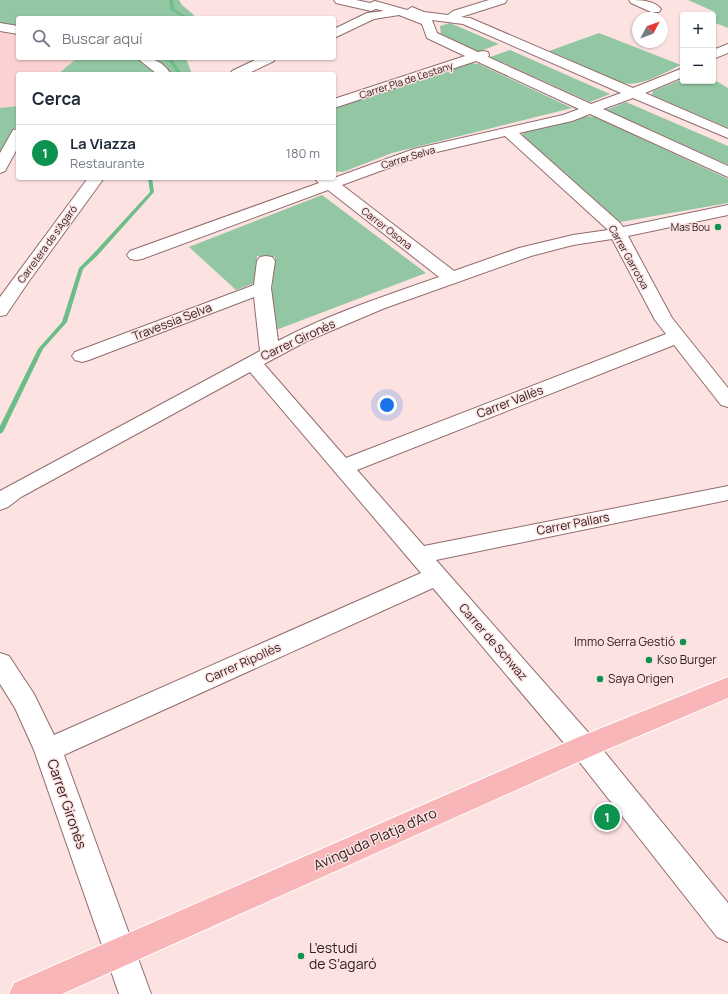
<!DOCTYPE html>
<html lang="es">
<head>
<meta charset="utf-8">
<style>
  :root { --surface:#fff; --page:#f2f2f3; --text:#1f2937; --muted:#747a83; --line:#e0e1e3; --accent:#0d9250 }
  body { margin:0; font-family:Manrope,sans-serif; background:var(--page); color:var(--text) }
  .controls { position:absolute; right:12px; top:12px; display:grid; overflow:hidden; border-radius:4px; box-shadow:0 1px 3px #0004 }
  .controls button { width:36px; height:36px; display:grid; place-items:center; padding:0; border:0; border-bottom:1px solid var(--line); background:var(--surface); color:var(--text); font:20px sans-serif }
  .compass { position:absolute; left:632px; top:12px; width:36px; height:36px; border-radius:50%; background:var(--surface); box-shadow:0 1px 3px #0004; rotate:49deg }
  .you { position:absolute; left:387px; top:405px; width:14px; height:14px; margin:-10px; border:3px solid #fff; border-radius:50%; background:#1a73e8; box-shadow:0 0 0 6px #1a73e833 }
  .badge { display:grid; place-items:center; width:26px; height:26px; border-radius:50%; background:var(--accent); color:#fff; font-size:13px; font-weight:700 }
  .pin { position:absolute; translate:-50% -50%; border:2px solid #fff; box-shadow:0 1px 4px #0006 }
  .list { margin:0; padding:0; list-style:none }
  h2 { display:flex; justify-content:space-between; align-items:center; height:52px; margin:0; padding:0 16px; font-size:17px }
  h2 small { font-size:13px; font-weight:400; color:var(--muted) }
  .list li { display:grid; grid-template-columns:26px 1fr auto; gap:12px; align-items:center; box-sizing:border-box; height:56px; padding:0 16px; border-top:1px solid var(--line) }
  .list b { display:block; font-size:15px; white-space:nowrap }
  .list p { margin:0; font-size:13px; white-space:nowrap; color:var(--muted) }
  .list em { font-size:13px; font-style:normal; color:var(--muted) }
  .icon { flex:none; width:22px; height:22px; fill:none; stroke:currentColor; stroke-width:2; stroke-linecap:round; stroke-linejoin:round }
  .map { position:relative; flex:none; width:728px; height:994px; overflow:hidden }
  .search { position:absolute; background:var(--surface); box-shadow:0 1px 3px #0004; left:16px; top:16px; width:320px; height:44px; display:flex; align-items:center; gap:10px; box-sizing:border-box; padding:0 14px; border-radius:4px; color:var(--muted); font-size:15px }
  .panel { position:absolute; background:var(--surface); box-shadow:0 1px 3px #0004; left:16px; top:72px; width:320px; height:108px; border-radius:4px }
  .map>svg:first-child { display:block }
</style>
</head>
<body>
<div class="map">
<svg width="728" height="994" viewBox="0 0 728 994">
  <rect width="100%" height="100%" fill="#fde2e2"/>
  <path fill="#fbd1d1" d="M0,29L18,32V58H77L58,74H18V106L0,108Z"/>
  <path fill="#93c7a3" d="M0,0H179L182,5L194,15L192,18H18V28L0,25Z
    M688,0H728V28L713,22V15H706L715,12Z
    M450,23L499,44L478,52L441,34L440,26Z
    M599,33L681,65C663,73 642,87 622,83L549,51Z
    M510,50L610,94L590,102L490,57Z
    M77,58H186L192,74H58Z
    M469,63L479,64L572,108L392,153L343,172L334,171V106L445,69Z
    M683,79V81H713V79L728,88V128L652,95L653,91Z
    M626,102L728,146V165L606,110Z
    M18,106V128H15L0,155V108Z
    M583,116L596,117L728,179V203L620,222L523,136V131Z
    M322,195L426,273L268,333L275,257L257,256V282L236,290L189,247Z"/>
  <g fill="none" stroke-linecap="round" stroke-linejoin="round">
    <path fill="#6cbd87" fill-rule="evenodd" d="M169,0H173L174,9L189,18H185L171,10Z
      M167,58H171L182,74H178Z
      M148,178H152L154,192L97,256L83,269L67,322L43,349L3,432L0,434V426L38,349L62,322L79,268L93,254L150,192Z"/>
    <defs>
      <path id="minor" d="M334,0H356L370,3L375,1L407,10L412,7L424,12L448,15L453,11L489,0H507L505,3L461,17L470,18L633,88L683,68V77L645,93L728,129V138L633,98L603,109L728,166V177L590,114L572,121L519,133L620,223L623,227L728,205V215L628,236L672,318L728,388V407L721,405L674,345L357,470L424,546L728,486V500L436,560L594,739L728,903V942L717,937L574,755L433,588L64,755L151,994H119L34,750L15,708L0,684V653L9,656L34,694L54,735L421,573L250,372L21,497L8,507L0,510V491L260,351L254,297L89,360L82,362L75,360L72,356L75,352L254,285L257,261L260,257L266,256L272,257L275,261L271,288L278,341C329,314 385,296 439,277L328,190L142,259L136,260L130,259L127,255L130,251L319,183L314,178H334L414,149L563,115L579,109L476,61L334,108V99L465,56L427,38L422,24L399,15L374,19L334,38V29L367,13L384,11L376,9L371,11L336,3ZM432,20L463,24L621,93L591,104L488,57L489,55L488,52L483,51L478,52L437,33ZM505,136L608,230L573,235L519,248L454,271L342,185L424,155ZM612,239L655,320L666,334L346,458L264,364L307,341L385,308L531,256L573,245Z
        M629,0C640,0 654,0 661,9L659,12H651L631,3Z
        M0,23L18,26V34L0,31Z
        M728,44V53L713,59V50Z
        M137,58C153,58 161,60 171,74H157Z
        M259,58H275L274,61L247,74H230L232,71Z
        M18,129V147L5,171L0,173V153L13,130Z
        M88,178H104L29,281L6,315L0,316V297Z"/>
      <path id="major" d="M728,677V698L594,755L62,994H9L14,983L574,739Z"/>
    </defs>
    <use href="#minor" stroke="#926c6c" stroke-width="2"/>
    <use href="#major" stroke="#fff" stroke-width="2"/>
    <use href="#minor" fill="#fff" fill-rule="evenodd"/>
    <use href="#major" fill="#f9b6b9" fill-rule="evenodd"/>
  </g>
  <g fill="#0d9250" stroke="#fde2e2" stroke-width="1.5">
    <circle cx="718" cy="227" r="4"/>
    <circle cx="683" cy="642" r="4"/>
    <circle cx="649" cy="660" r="4"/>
    <circle cx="600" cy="679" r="4"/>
    <circle cx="301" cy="956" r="4"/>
  </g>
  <g text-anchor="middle" stroke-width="3" stroke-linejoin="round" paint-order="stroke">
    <g font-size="10" fill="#302020" stroke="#fde2e2">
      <text transform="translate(406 80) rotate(-18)" y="4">Carrer Pla de Ľestany</text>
      <text transform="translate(408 157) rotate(-17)" y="4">Carrer Selva</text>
      <text transform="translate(387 228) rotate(38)" y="4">Carrer Osona</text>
      <text transform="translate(47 244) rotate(-54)" y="4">Carretera de s'Agaró</text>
      <text transform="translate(629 257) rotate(61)" y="4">Carrer Garrotxa</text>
    </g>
    <g font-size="10" fill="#302020" stroke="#fde2e2" text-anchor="end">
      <text x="710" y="231">Mas Bou</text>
    </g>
    <g font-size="12" fill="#302020" stroke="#fde2e2">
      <text transform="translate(172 322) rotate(-21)" y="4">Travessia Selva</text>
      <text transform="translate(298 340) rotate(-25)" y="4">Carrer Gironès</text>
      <text transform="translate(510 402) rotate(-21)" y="4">Carrer Vallès</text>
      <text transform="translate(573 524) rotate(-11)" y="4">Carrer Pallars</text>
      <text transform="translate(493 642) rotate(49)" y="4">Carrer de Schwaz</text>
      <text transform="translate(243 663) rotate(-24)" y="4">Carrer Ripollès</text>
    </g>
    <g font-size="12" fill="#302020" stroke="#fde2e2" text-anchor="start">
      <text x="675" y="646" text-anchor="end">Immo Serra Gestió</text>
      <text x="657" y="664">Kso Burger</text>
      <text x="608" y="683">Saya Origen</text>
    </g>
    <g font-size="14" fill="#302020" stroke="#fde2e2">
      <text transform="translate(67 804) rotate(71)" y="5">Carrer Gironès</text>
      <text transform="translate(375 839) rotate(-24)" y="5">Avinguda Platja d'Aro</text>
    </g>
    <g font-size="14" fill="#302020" stroke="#fde2e2" text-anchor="start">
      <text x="309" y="953">L’estudi<tspan x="309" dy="16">de S’agaró</tspan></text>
    </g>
  </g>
</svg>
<div class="controls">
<button>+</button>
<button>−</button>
</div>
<svg class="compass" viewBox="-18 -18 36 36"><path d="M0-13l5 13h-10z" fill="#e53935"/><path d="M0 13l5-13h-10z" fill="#747a83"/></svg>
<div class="you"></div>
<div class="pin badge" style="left:607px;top:817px">1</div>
<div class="search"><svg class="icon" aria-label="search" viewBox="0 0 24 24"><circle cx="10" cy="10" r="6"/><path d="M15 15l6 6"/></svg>Buscar aquí</div>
<section class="panel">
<h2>Cerca<small></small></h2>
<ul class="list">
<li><span class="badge">1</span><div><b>La Viazza</b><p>Restaurante</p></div><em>180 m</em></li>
</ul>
</section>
</div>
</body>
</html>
